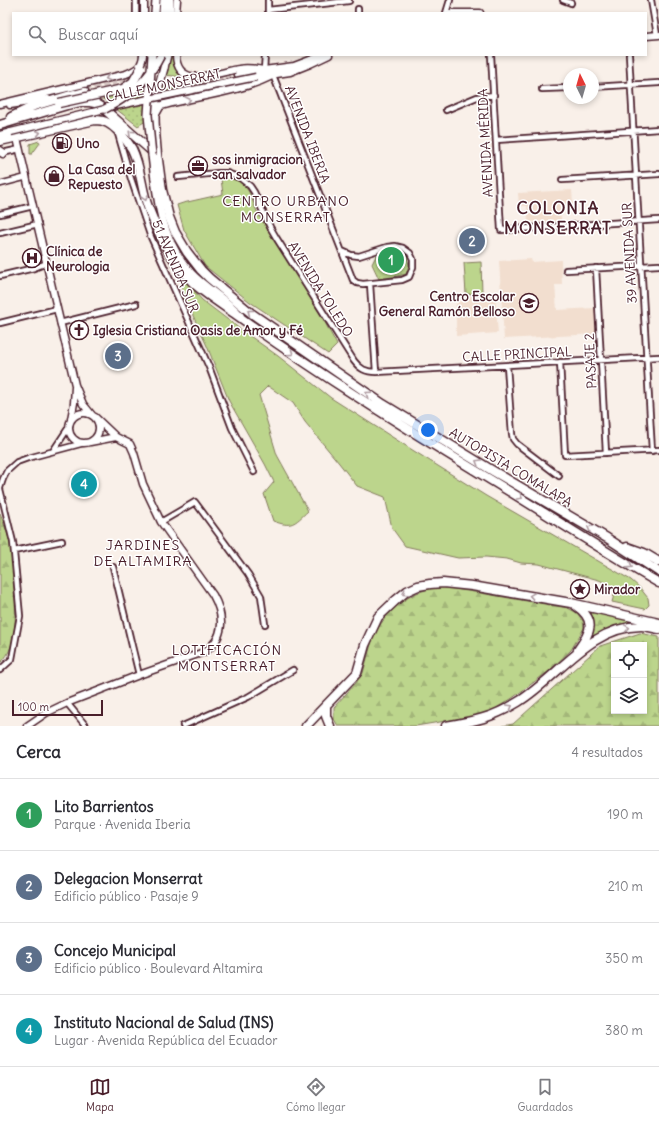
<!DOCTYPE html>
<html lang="es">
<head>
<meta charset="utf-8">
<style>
  :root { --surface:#fff; --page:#f2f2f3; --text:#2b2b33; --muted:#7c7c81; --line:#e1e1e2; --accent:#4a1f2b }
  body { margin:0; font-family:Delius,sans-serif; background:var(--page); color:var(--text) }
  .controls { position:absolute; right:12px; bottom:12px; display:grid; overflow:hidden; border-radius:0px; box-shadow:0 2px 6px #0003 }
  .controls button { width:36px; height:36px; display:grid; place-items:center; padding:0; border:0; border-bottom:1px solid var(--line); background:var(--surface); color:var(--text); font:20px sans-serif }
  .compass { position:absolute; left:563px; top:68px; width:36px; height:36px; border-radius:50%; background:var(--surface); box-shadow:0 2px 6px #0003; rotate:355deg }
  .scale { position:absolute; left:12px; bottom:10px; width:91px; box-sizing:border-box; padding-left:4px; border:2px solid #4a1f2b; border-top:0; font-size:11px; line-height:14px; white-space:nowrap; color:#4a1f2b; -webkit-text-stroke:3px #fff; paint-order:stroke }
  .you { position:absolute; left:428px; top:430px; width:14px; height:14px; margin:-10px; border:3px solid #fff; border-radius:50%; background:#1a73e8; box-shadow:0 0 0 6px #1a73e833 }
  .badge { display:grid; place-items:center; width:26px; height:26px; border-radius:50%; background:var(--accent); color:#fff; font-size:13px; font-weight:700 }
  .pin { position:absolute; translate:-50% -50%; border:2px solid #fff; box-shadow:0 1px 4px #0006 }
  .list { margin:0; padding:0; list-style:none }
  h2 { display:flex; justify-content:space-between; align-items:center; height:52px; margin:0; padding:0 16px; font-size:17px }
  h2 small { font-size:13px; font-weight:400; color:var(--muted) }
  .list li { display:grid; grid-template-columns:26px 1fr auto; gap:12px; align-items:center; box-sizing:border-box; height:72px; padding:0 16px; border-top:1px solid var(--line) }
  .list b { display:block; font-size:15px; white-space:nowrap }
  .list p { margin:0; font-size:13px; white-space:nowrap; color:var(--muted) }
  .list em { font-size:13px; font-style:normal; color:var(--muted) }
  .icon { flex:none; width:22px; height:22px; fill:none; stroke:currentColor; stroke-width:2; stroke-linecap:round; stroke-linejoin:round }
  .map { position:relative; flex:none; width:659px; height:726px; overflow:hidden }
  .search { position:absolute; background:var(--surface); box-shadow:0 2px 6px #0003; left:12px; right:12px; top:12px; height:44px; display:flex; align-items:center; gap:10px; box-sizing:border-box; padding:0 14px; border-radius:0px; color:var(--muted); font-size:15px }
  .sheet { height:340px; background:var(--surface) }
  nav { display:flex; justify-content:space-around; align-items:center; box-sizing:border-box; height:56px; border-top:1px solid var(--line); background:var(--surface); font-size:11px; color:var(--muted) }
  nav a { display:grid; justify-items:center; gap:2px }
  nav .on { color:var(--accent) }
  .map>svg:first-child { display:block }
</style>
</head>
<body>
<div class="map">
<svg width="659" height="726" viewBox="0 0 659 726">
  <defs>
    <pattern id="forest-firs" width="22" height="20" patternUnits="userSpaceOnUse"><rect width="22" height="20" fill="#bcd58c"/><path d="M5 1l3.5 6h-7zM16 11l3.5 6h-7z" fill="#a3b679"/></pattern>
    <pattern id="park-tufts" width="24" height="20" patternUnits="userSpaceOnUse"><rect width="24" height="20" fill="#bcd58c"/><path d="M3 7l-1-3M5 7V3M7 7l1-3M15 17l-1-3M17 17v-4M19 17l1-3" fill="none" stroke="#a3b679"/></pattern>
    <pattern id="garden-dots" width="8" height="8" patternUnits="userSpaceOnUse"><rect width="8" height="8" fill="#bcd58c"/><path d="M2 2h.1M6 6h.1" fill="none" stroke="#a3b679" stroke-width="1.8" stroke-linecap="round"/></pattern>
  </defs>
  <rect width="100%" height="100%" fill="#f9f0e9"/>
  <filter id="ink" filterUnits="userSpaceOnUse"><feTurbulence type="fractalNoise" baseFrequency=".025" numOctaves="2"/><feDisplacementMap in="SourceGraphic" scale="8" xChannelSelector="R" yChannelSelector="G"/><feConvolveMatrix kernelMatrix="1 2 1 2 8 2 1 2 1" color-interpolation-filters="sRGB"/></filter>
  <g filter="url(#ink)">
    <path fill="#f2decf" d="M572,190L573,204L560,205L561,220L528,222L527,206H519L518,193Z
      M531,259L532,262L561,260L562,285H555L557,310L595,308L596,334L504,339L499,261Z
      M495,295L498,333L456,336V304L458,303L467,296Z"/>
    <path fill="#bcd58c" stroke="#837a5c" d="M170,55H174V67L183,77L165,75Z
      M163,87L192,89L162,95Z
      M39,141L40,143L32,154H30V144Z
      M222,175L242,182L249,192L258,214L321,315L337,345L328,354L250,302L205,266L184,230L177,205L183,203L223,194L221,179Z
      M481,262L482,293L466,294L464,263Z
      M182,277L202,300L240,329L278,356L331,398L414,451L486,496L631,580L640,588L648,598L649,605L645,609L612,602L616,588L599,580L539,564L521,563L507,559L486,557L458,558L405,546L392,528L385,497L357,486L339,463L305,422L293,403L268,386L259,395L277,455L308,511C294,524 292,528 273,521L264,494L274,482L265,464L229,401L207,346L189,307L181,296L182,290Z"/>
    <path fill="url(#forest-firs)" stroke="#837a5c" fill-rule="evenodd" d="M0,513C4,524 8,535 11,545C13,554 12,564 13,573C15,597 21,647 0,663Z
      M442,587L474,592L568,608L577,613L583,621L584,628L571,650L549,671L511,699L493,710L476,716L416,726H338L334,719V707L355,684L363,673L373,637L380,625L390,611L403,601L414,594L428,589Z
      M590,611L637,621L641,623L614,627L592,637C595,628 594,620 590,611Z
      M640,633L659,637V726H502L513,724L600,646ZM614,645H644V711H614Z"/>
    <path fill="url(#park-tufts)" stroke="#837a5c" d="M394,248L406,253L409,265L406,274L398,276L379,279L372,264L376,256Z"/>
    <path fill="url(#garden-dots)" stroke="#837a5c" d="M153,86V116L138,126L103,99L90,98Z"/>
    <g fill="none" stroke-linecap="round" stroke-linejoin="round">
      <path stroke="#d6c6c3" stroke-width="6" stroke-dasharray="6 3" stroke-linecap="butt" d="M85,91L127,80L139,78H144L157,83L188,86L200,85L238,75"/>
      <defs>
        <path id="minor" d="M136,0V13
          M268,0V12
          M563,0L571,3
          M651,0L657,35
          M358,9V13
          M268,10L349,1
          M446,13L450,0
          M491,55L501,230L659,220
          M629,55L652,451
          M264,70L265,55
          M273,75L353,280L357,283L363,284L402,280L409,277L413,267V259L410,253L403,248L395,246L387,247L359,256L351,255L342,251
          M593,87L659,83
          M542,89L569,88
          M446,110L477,97L494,95
          M118,134L131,179L150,235L209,367L232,428L254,472
          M496,140L659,129
          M2,153L20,149
          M178,177L218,173H227L240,178L250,186L254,192L270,227L277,239L354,361C360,369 366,372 376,372L659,357
          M562,180L659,174
          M0,184L27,177
          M0,214L33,206
          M0,233L38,224
          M596,268L606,453
          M566,270L659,265
          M0,276L34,268L47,263
          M370,284L376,372
          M0,323L57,309
          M60,323L136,304
          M560,362L565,455L659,450
          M507,366L512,434L513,439L517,444L559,476
          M53,451L69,427
          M0,488L3,479L7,471L17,462L28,458L84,443
          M0,489L13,542L20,616L12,659L0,670
          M161,522L195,502L248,574L261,596L265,624
          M14,551L62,541
          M113,567L139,675
          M67,703L86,726
          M183,726L248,697L293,670"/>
        <path id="tertiary" d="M144,13V0
          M176,13L177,0
          M448,13H480
          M646,36L659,35
          M176,55C177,91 218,72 239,69C248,67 256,69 264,70
          M238,75L264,70L294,66L323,55
          M256,77L290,72L310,64L329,55
          M71,95L85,91
          M0,104L126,74C136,70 142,67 143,55
          M10,105L48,99
          M111,107L139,101
          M0,135L11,132
          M17,138L75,385L83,404L92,415
          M69 428a15 15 0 1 1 30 0a15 15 0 1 1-30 0Z
          M71,419L74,403L75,387
          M90,442L116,437
          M27,726L46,713L67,703L139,675L204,652C226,638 224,615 213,595L161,522L143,484L134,453L130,444L116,437L95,417"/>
        <path id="primary" d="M155,13L156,0
          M163,13L164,0
          M170,13V0
          M164,68L167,55
          M155,115L160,106L163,105C200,95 239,92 273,75
          M152,155C157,198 160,239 191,273C206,289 226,299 240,315
          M158,160C156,135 152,110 159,86"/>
        <path id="trunk" d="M11,117L34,106L74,94
          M0,125L67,105L80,102H90L95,103L103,108L156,155L158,160L162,190L169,217L175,232L187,252L201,270L209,278L251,313L383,404L493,471L607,538L659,572
          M0,141L95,120C105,120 111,124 118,131C123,136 128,142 132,149C141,167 141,188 148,207C160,238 176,271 203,291C213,299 224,306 234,313C317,373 404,427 491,480C547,514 602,550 659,583
          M0,151L3,153
          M627,547L644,553L659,562
          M575,605C597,620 591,632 578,650
          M326,706V716L330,726
          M306,726L357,673L365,645L378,617L396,600L407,591L418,586L430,584L443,583L472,586L571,603L659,623
          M446,726C475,721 492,718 518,702C559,677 588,627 641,626C647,626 653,628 659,629"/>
      </defs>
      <use href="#minor" stroke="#4a1f2b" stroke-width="8"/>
      <use href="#tertiary" stroke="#4a1f2b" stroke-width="9"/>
      <use href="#primary" stroke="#4a1f2b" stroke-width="10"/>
      <use href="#trunk" stroke="#4a1f2b" stroke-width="11"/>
      <use href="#minor" stroke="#fff" stroke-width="4.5"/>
      <use href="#tertiary" stroke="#fff" stroke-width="6"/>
      <use href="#primary" stroke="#fff" stroke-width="7"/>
      <use href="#trunk" stroke="#fff" stroke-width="8"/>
      <defs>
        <path id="tertiary-bridge" d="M139,101L256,77
          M11,132L105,109"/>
        <path id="primary-bridge" d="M152,55L148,115L152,155
          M159,86L164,68
          M105,109C128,98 150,78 161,55"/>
        <path id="trunk-bridge" d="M59,103L123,89L133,82L141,68"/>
      </defs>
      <use href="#tertiary-bridge" stroke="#4a1f2b" stroke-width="9" stroke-linecap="butt"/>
      <use href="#primary-bridge" stroke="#4a1f2b" stroke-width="10" stroke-linecap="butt"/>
      <use href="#trunk-bridge" stroke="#4a1f2b" stroke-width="11" stroke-linecap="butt"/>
      <use href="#tertiary-bridge" stroke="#fff" stroke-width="6"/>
      <use href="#primary-bridge" stroke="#fff" stroke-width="7"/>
      <use href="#trunk-bridge" stroke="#fff" stroke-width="8"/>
    </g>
    <defs><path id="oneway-chevron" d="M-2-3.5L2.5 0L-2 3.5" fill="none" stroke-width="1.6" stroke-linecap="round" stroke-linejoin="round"/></defs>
    <g stroke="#ae9aa0">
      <use href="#oneway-chevron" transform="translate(108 78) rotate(165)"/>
      <use href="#oneway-chevron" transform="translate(188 100) rotate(-12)"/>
      <use href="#oneway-chevron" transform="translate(38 133) rotate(-13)"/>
      <use href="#oneway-chevron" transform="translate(131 133) rotate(-137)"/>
      <use href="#oneway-chevron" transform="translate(145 198) rotate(74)"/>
      <use href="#oneway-chevron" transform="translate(250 312) rotate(-142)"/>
      <use href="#oneway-chevron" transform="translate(291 353) rotate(34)"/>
      <use href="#oneway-chevron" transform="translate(368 394) rotate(-145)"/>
      <use href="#oneway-chevron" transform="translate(478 462) rotate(-149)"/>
      <use href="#oneway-chevron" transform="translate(520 497) rotate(31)"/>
      <use href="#oneway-chevron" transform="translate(590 528) rotate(-150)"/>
      <use href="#oneway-chevron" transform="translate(630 566) rotate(32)"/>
      <use href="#oneway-chevron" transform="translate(405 593) rotate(147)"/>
      <use href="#oneway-chevron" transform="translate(532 596) rotate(-171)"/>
      <use href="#oneway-chevron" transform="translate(627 628) rotate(-9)"/>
      <use href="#oneway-chevron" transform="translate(510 707) rotate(-30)"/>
    </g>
  </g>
  <defs>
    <symbol id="fuel-ring" viewBox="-11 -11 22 22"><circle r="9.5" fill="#fff" stroke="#4a1f2b" stroke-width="1.5"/><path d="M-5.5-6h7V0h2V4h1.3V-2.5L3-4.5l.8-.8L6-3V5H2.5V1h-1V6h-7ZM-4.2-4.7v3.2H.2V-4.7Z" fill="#4a1f2b"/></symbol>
    <symbol id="office-ring" viewBox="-11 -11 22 22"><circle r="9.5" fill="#fff" stroke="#4a1f2b" stroke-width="1.5"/><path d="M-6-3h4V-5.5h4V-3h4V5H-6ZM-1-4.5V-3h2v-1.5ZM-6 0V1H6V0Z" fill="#4a1f2b"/></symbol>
    <symbol id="shop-ring" viewBox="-11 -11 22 22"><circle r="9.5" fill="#fff" stroke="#4a1f2b" stroke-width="1.5"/><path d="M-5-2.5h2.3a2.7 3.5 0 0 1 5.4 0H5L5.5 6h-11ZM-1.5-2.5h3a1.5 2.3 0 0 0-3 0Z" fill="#4a1f2b"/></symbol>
    <symbol id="hospital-ring" viewBox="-11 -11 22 22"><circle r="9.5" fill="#fff" stroke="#4a1f2b" stroke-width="1.5"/><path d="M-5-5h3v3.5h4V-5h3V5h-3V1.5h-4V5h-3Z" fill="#4a1f2b"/></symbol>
    <symbol id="school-ring" viewBox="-11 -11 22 22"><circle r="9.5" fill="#fff" stroke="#4a1f2b" stroke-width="1.5"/><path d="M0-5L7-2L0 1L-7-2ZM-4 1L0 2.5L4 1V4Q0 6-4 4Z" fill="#4a1f2b"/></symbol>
    <symbol id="church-ring" viewBox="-11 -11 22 22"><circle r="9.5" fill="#fff" stroke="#4a1f2b" stroke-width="1.5"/><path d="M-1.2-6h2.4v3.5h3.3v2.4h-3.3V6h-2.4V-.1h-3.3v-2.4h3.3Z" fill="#4a1f2b"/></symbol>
    <symbol id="sight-ring" viewBox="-11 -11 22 22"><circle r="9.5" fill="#fff" stroke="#4a1f2b" stroke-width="1.5"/><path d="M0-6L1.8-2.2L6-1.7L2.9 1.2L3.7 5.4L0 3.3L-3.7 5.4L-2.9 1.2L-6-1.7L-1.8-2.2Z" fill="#4a1f2b"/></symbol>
  </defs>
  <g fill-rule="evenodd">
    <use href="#fuel-ring" x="51" y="132" width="22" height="22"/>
    <use href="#office-ring" x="187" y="155" width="22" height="22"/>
    <use href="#shop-ring" x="43" y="165" width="22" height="22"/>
    <use href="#hospital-ring" x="21" y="247" width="22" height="22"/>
    <use href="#school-ring" x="518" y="292" width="22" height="22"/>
    <use href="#church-ring" x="68" y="319" width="22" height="22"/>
    <use href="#sight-ring" x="569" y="578" width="22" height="22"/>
  </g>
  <g text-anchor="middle" stroke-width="3" stroke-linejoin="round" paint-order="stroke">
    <g font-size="13" fill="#4a1f2b" stroke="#fff">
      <text transform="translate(163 85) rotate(-12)" y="5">CALLE MONSERRAT</text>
      <text transform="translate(308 134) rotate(69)" y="5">AVENIDA IBERIA</text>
      <text transform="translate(485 143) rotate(-93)" y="5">AVENIDA MÉRIDA</text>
      <text transform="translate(629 253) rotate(-93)" y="5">39 AVENIDA SUR</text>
      <text transform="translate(176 266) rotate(67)" y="5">51 AVENIDA SUR</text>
      <text transform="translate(321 289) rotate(58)" y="5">AVENIDA TOLEDO</text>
      <text transform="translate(517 354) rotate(-3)" y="5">CALLE PRINCIPAL</text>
      <text transform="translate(590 361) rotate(-93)" y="5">PASAJE 2</text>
      <text transform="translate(511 467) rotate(31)" y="5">AUTOPISTA COMALAPA</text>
    </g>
    <g font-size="13" font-weight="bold" fill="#4a1f2b" stroke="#fff" text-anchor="start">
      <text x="76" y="148">Uno</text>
      <text x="212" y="164">sos inmigracion<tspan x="212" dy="15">san salvador</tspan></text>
      <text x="68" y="174">La Casa del<tspan x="68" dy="15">Repuesto</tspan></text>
      <text x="46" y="256">Clínica de<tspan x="46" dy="15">Neurologia</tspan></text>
      <text x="515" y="301" text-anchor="end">Centro Escolar<tspan x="515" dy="15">General Ramón Belloso</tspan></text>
      <text x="93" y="335">Iglesia Cristiana Oasis de Amor y Fé</text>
      <text x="594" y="594">Mirador</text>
    </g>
    <g font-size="14" letter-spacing="1" fill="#4a1f2b" stroke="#fff">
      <text x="286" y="206">CENTRO URBANO<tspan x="286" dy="16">MONSERRAT</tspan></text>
      <text x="143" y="550">JARDINES<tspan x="143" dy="16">DE ALTAMIRA</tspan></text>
      <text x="227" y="655">LOTIFICACIÓN<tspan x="227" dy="16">MONTSERRAT</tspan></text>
    </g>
    <g font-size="17" font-weight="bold" letter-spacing="1" fill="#4a1f2b" stroke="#fff">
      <text x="558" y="214">COLONIA<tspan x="558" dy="20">MONSERRAT</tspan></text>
    </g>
  </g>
</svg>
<div class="controls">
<button><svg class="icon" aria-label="locate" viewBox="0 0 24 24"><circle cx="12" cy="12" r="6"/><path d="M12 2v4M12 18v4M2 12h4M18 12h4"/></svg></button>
<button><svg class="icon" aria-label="layers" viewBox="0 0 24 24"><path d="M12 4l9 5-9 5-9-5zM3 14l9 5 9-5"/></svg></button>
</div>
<svg class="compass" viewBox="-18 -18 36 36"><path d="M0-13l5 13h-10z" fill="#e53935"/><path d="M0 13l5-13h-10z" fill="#7c7c81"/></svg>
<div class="scale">100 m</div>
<div class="you"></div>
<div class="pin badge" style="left:391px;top:260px;background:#2e9e5b">1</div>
<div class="pin badge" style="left:472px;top:241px;background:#5c6f8a">2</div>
<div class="pin badge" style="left:118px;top:356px;background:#5c6f8a">3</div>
<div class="pin badge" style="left:84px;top:484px;background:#0f9aa8">4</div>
<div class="search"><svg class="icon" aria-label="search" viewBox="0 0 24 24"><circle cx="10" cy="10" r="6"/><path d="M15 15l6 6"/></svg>Buscar aquí</div>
</div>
<section class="sheet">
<h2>Cerca<small>4 resultados</small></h2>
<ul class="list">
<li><span class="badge" style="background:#2e9e5b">1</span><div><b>Lito Barrientos</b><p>Parque · Avenida Iberia</p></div><em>190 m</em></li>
<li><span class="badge" style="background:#5c6f8a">2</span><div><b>Delegacion Monserrat</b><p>Edificio público · Pasaje 9</p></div><em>210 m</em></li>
<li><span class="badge" style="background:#5c6f8a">3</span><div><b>Concejo Municipal</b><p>Edificio público · Boulevard Altamira</p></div><em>350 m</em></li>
<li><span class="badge" style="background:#0f9aa8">4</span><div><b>Instituto Nacional de Salud (INS)</b><p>Lugar · Avenida República del Ecuador</p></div><em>380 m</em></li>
</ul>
</section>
<nav>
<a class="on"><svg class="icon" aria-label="map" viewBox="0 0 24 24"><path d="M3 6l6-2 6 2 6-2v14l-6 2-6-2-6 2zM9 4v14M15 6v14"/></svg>Mapa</a>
<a><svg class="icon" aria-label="directions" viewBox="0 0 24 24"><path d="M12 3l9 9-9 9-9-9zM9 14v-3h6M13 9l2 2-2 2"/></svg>Cómo llegar</a>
<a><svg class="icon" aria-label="saved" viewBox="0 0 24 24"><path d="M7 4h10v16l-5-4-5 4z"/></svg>Guardados</a>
</nav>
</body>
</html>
